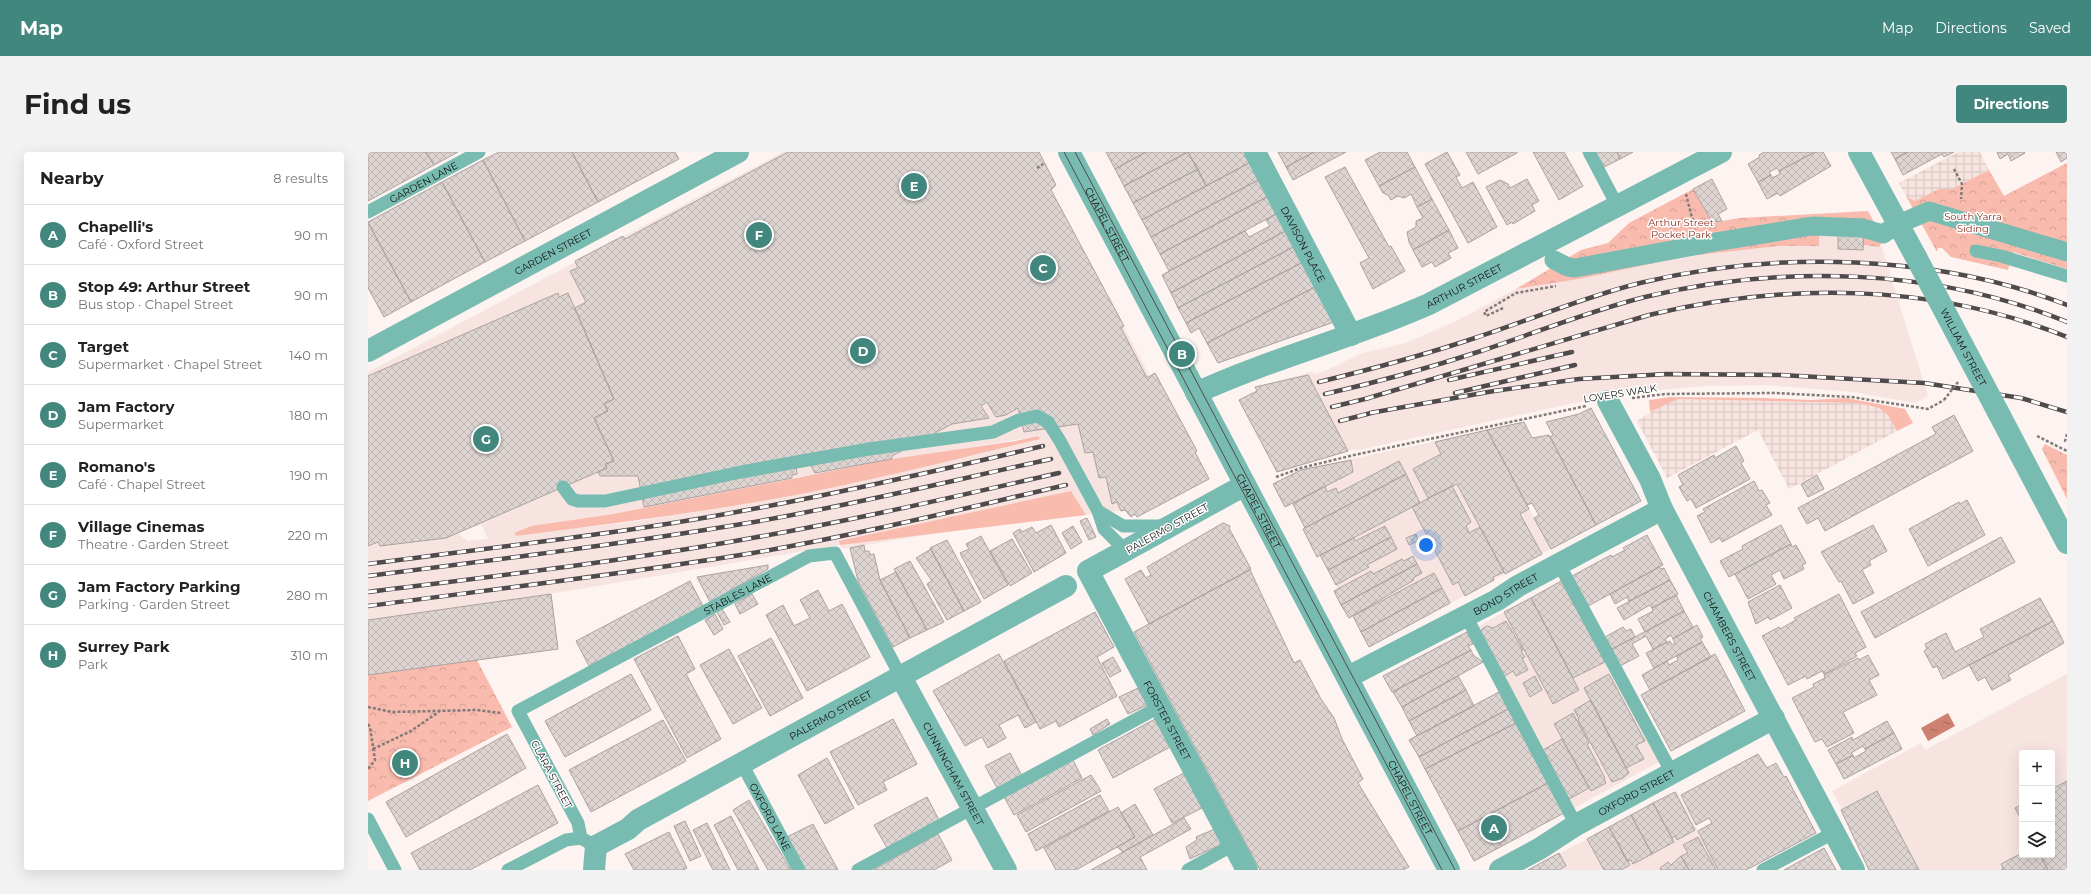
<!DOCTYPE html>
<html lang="en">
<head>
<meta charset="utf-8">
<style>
  :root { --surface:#fff; --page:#f2f2f2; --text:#222; --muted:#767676; --line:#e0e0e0; --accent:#42877d }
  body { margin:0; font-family:Montserrat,sans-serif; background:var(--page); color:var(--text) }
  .controls { position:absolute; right:12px; bottom:12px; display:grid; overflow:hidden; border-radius:4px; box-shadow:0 4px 16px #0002 }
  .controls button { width:36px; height:36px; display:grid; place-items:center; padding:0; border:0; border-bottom:1px solid var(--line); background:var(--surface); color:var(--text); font:20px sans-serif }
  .you { position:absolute; left:1058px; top:393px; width:14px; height:14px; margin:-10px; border:3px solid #fff; border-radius:50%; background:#1a73e8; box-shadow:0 0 0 6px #1a73e833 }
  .badge { display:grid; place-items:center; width:26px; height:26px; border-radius:50%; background:var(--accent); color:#fff; font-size:13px; font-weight:700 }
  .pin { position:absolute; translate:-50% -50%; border:2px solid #fff; box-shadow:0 1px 4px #0006 }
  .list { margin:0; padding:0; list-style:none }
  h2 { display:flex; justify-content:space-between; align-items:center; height:52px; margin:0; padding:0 16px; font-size:17px }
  h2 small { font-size:13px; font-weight:400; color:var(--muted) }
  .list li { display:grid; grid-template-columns:26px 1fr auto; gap:12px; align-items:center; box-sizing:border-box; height:60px; padding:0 16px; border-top:1px solid var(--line) }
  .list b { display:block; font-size:15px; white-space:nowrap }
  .list p { margin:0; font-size:13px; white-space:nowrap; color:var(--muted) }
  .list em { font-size:13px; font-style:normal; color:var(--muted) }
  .icon { flex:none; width:22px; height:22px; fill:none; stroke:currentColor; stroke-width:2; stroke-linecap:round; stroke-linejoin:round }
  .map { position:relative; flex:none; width:1699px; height:718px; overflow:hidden; border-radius:4px }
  header { display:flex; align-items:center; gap:24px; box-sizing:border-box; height:56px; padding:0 20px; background:var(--accent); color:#fff }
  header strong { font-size:19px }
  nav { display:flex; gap:22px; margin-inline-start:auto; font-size:14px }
  .intro { display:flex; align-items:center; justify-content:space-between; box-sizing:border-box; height:96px; padding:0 24px }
  h1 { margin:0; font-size:28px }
  .button { padding:10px 18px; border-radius:4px; background:var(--accent); color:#fff; font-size:14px; font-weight:700 }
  main { display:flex; gap:24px; padding:0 24px }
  aside { flex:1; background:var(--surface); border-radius:4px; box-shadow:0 4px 16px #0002 }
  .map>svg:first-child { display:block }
</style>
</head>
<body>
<header>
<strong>Map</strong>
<nav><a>Map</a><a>Directions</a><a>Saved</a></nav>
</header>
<div class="intro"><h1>Find us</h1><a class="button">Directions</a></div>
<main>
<aside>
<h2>Nearby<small>8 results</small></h2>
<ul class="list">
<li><span class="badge">A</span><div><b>Chapelli's</b><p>Café · Oxford Street</p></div><em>90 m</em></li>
<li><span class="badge">B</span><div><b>Stop 49: Arthur Street</b><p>Bus stop · Chapel Street</p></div><em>90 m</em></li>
<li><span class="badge">C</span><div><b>Target</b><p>Supermarket · Chapel Street</p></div><em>140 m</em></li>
<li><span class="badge">D</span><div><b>Jam Factory</b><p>Supermarket</p></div><em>180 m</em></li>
<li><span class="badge">E</span><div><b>Romano's</b><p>Café · Chapel Street</p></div><em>190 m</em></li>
<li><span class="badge">F</span><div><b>Village Cinemas</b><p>Theatre · Garden Street</p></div><em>220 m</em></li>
<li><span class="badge">G</span><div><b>Jam Factory Parking</b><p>Parking · Garden Street</p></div><em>280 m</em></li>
<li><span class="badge">H</span><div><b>Surrey Park</b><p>Park</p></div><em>310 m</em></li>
</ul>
</aside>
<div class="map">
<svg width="1699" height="718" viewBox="0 0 1699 718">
  <defs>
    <pattern id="industrial-grid" width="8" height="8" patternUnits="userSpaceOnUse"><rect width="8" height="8" fill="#f7e4e0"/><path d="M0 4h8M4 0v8" fill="none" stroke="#d3c3bf"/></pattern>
    <pattern id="park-crowns" width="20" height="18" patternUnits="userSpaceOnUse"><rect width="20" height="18" fill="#f9bbae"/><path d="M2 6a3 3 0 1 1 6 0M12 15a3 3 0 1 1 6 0" fill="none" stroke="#d5a095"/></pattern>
    <pattern id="water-ripples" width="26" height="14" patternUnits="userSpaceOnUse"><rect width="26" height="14" fill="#cd8171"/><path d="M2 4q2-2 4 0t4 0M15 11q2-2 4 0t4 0" fill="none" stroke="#a5685b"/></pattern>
    <pattern id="building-cross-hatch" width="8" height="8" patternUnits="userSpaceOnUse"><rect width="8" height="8" fill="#ded5d2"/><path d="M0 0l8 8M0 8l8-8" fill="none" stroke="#beb6b3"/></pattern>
  </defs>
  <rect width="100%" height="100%" fill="#fdf3f1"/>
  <path fill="#f7e4e0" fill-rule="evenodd" d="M415,0H662L837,327L763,365L756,358L569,381L474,397L472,393L200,439L0,468V220ZM670,284L406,347L270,369L148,384L146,381L163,374L245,362L424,326ZM113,372L120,387L99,389L90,381Z
    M1451,80L1496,81L1514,96L1560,244L1547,251L1486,240L1399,233L1339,234L1253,241L990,298L986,297L909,320L871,248L889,239L887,235L944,220L946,222L957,219L994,201L1038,191L1090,168L1148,137L1211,127L1320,104L1411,94H1450Z
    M1119,278L1183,397L1001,495L912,328L933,318Z
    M1193,429L1291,610L1206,656L1109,475Z
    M1699,522V718H1507L1464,639L1553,591L1557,598ZM1654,601H1684V703H1654Z
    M1309,639L1350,718H1160L1219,687Z"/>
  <path fill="url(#industrial-grid)" d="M1590,0H1612L1621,18L1584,37H1571L1547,49L1538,44L1531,31Z
    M1310,247L1486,251L1514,256L1522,265L1529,279L1421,337L1390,278L1299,326L1269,269L1294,253Z"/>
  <path fill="#f9bbae" d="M1301,245L1397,246L1443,248L1478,246L1537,257L1545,271L1529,279C1516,253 1513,256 1486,251L1310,247L1282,260L1281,248Z
    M670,284L672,287C584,308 495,331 406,347C320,362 234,373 148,384L146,381L163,374L245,362L524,307L648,289Z
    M703,339L718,363L472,393L471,389Z"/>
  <path fill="url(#park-crowns)" d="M1699,11V117L1645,100L1640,118L1583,105L1574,96H1570L1569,100L1538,44L1547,49L1571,37H1584L1621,18L1636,44Z
    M1325,37L1344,71L1371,66L1500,59L1516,88L1511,95L1496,93V81L1451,80V94H1411L1320,104L1211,127L1148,137L1213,98L1240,91L1261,71Z
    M1677,292L1699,303V347L1674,297Z
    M109,508L144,575L0,649V523Z"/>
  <path fill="url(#water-ripples)" d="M1580,561L1587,574L1560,589L1553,576Z"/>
  <path fill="url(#building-cross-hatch)" stroke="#aba2a0" d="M0,0H58L66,13L0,49Z
    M58,0H90L66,13Z
    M131,0H204L230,50L157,89L115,8Z
    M204,0H307L311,7L230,50Z
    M420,0H671L688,33L683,38L756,174L753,176L779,226L787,221L829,299L827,300L841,327L769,365L767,362L763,365L757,358L753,359L749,350L744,352L738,325L731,326L725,300L717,301L710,272L656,280L650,256L638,263L628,265L619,250L613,254L621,266L584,272L524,304V307L447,321L441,310L428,313L429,322L424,323V326L276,355L270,324H232L230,320L239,316L237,312L246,309L226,266L240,259L236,252L246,247L207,156L218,150L202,119L210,116L207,109L255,84L257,87Z
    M738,0H778L747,17Z
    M778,0H820L756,34L747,17Z
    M820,0L830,17L765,51L756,34Z
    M820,0H878L883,10L838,34Z
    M910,0H946L918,15Z
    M946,0H978L925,28L918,15Z
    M1012,0H1039L1047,15L1011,34L997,8Z
    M1079,0L1092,23L1088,25L1094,36L1105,30L1129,75L1100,91L1057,12Z
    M1098,0H1149V1L1110,22Z
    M1165,0H1196L1215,34L1191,48Z
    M1227,0H1249L1252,7L1236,15Z
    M1249,0H1265L1252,7Z
    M1396,0H1447L1411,19L1409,16L1401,20L1403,23L1390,30L1380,12L1392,5L1391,3Z
    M1447,0H1455L1463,14L1412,44L1410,41L1399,47L1390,30L1403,23L1404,26L1412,22L1411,19Z
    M1523,0H1540L1527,7Z
    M1540,0H1586L1576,5L1574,2L1535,23L1527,7Z
    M1629,0H1656L1657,1L1643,9L1640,2L1632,7Z
    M1688,0H1699V6L1693,10Z
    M115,8L157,89L117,110L74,30Z
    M883,10L892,27L783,85L774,68Z
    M977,15L1021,95L1023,94L1037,119L1005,137L992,111L1001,106L957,25Z
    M1047,15L1064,47L1049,55L1043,42L1036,46L1030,44L1023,48L1020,43L1015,41L1011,34Z
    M830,17L838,34L774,68L765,51Z
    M892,27L901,44L792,102L783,85Z
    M1159,27L1171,49L1164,53L1167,59L1145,72L1144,70L1139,73L1118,35L1132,28L1140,32L1142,36Z
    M1344,27L1359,57L1350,62L1354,69L1344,70L1325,37Z
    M74,30L117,110L43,150L0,70Z
    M902,43L912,60L801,119L792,102Z
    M1064,47L1081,78L1045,98L1041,90L1039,80L1048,75V69L1055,66L1049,55Z
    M912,60L921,77L803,141L794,123L877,79L881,85L902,74L898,68Z
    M0,71L43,150L16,165L0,136Z
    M921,77L929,93L810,156L803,141Z
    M1081,78L1090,96L1080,101L1083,106L1067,115L1064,110L1054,115L1045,98Z
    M1470,80L1496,81L1495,98L1470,97Z
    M929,93L937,109L818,171L810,156Z
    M937,109L947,135L839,191L831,176L823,181L818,171Z
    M947,135L969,169L850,211L839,191Z
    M190,141L191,145L200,141L246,247L236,252L240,259L226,266L246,309L237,312L239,316L78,386L12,394L10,390L0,394V224Z
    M940,223L980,299L909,320L871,248L889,239L887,235Z
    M1223,256L1273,349L1228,373L1182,285L1185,283L1178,270L1211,262Z
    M1586,263L1605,299L1457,379L1450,366L1439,372L1430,356L1568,282L1564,275Z
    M1156,270L1164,286L1181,283L1228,373L1183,397L1166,366L1171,363L1164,351L1159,353L1119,278Z
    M1119,278L1161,357L1152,362L1174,402L1137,422L1089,332L1060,346L1045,317L1073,302L1067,290Z
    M1368,294L1376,309L1373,311L1382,327L1328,356L1323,347L1319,349L1311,335L1315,333L1310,323L1346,303L1347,306Z
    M983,308L985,320L917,355L905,332L933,318Z
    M1031,309L1038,322L937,376L925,352L957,334L959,340L968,336L970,341Z
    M1038,322L1052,351L949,405L935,377Z
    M1449,323L1456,337L1440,345L1433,332Z
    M1386,329L1391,339L1394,338L1402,351L1398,353L1404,363L1354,390L1352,386L1343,391L1329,364L1337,360L1335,357Z
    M1084,334L1103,370L1098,374L1101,381L1112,375L1136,420L1125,425L1126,428L1097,444L1090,430L1085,433L1044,355Z
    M1599,348L1617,383L1560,414L1541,377L1591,350L1592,352Z
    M719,366L728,385L721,388L712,369Z
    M855,371L862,374L861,376L883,417L781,472L757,427L773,418L778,426L783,423L779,415Z
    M683,373L698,401L666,420L645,381L652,377L654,380L664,375L668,381Z
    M1413,373L1423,392L1361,425L1352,409L1375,397L1374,394Z
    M1505,373L1519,399L1501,409L1503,413L1494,418L1506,441L1485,452L1473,429L1471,430L1453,400Z
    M705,374L714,390L703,397L694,381Z
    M1017,374L1023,385L960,418L952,403L986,386L987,389Z
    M1048,382L1050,389L1041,393L1038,386Z
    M1279,383L1295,413L1220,454L1204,424L1243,403L1244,405L1257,398L1255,396Z
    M613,384L640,433L616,447L592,401L601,397L598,392Z
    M1023,385L1029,397L999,413L1001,415L968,433L960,418Z
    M1633,385L1647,410L1507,486L1493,460Z
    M644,387L664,421L642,434L622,399Z
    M579,388L613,450L596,459L562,396Z
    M1423,392L1424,395L1428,393L1438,411L1434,413L1436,417L1416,427L1412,418L1403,423L1408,432L1380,447L1367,422Z
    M496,393L497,399H501L502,403L506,402L512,428L542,486L525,495L490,429L482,396Z
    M563,397L596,459L579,468L559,432L564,429L548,406Z
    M1045,404L1049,412L973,453L966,439L1003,419L1005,422L1034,407L1036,409Z
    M542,409L576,470L559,478L526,417Z
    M1049,412L1054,421L1045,426L1046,428L981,466L973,453Z
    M400,413V417L342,450L329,425Z
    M1291,415L1293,417L1296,416L1302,428L1261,449L1259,445L1247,452L1242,442Z
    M882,418L926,511L932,508L953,547L966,566L974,587L995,627L990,631L1041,715L1035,718H892L766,480Z
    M528,420L559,478L542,486L512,428Z
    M1066,421L1074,436L993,480L985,464Z
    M1302,428L1310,442L1284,456L1282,453L1256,468L1249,456Z
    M322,429L335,454L221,514L208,489Z
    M1193,429L1237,510L1205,526L1163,446Z
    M1412,433L1424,456L1402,468L1400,465L1388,472L1380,450Z
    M1074,436L1082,451L1001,495L993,480Z
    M450,438L461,459L474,452L502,505L439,539L398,463L415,453L426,474L442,466L432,448Z
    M183,442L190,497L0,523V468Z
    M384,442L390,452L372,462L367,452Z
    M1471,442L1498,495L1487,501L1489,504L1456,522L1454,519L1439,527L1438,524L1420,533L1394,484L1411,475L1412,477L1428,468L1426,466Z
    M1308,443L1316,459L1277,480L1270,467L1285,459L1284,456Z
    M1163,446L1211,538L1185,552L1136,460Z
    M1672,446L1685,469L1575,527L1569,514L1565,516L1556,499L1559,497L1557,492L1578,481L1587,500L1616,485L1612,477Z
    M354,457L362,470L356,473L349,460Z
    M1316,459L1325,475L1305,487L1303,483L1297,487L1299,490L1285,497L1278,484L1264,492L1271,504L1252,514L1244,497Z
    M727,460L746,495L729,505L749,544L691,575L688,569L672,577L636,509Z
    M347,462L355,477L346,483L337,468Z
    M1138,469L1155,498L1153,499L1157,505L1154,506L1160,518L1148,524L1145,519L1135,525L1113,483L1114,477L1119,474L1125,476Z
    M1685,469L1696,491L1640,523L1643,528L1624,538L1617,525L1610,529L1601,513Z
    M1329,473L1335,485L1332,487L1334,490L1286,516L1278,501L1302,489L1304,493L1307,491L1305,487Z
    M1255,475L1258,479L1263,477L1267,485L1244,497L1237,485Z
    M1099,480L1105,492L1100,494L1103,498L1024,540L1015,524Z
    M310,484L327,517L318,522L353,587L319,606L266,507Z
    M403,486L435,546L402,564L370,504Z
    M1334,490L1343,505L1282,538L1274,523L1299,509L1301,513L1310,508L1309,504Z
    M361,497L394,556L365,572L332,513Z
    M1103,498L1105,503L1115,510L1034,555L1025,540Z
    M631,502L668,570L657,576L650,563L631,573L638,586L620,596L614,585L597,594L565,539Z
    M1347,502L1377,559L1303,599L1273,543Z
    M1500,503L1511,523L1501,528L1509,543L1475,560L1486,581L1459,595L1454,587L1447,590L1424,546L1446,535L1445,532L1457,526L1456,523L1490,506L1491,508Z
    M745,505L753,519L742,525L734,511Z
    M263,522L283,558L197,605L177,569Z
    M1241,522L1277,589L1268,593L1276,607L1258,616L1216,536Z
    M1090,524L1098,538L1041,569L1034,555Z
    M1167,524L1174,538L1162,545L1155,531Z
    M770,536L779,553L760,562L751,545Z
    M1098,538L1106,554L1049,584L1041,569Z
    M1131,540L1140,557L1051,605L1041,588Z
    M1223,548L1261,621L1255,626L1244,630L1210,568L1211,567L1206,558Z
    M1140,557L1148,571L1057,617L1051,605Z
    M1205,561L1221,591L1219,592L1237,626L1236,627L1238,631L1223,639L1186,572Z
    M525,567L549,612L515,630L519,638L490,653L462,600Z
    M739,567L742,572L725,583L722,577Z
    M787,567L802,595L745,626L730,598Z
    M295,568L318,609L223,660L201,618Z
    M1519,569L1526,581L1497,597L1495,594L1483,601L1485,603L1468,612L1460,598L1484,585L1485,588Z
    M1148,571L1180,631L1090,679L1057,617Z
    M1526,581L1534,597L1476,627L1468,612L1485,603L1486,606L1498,599L1497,597Z
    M139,582L158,616L38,685L18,650Z
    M1194,587L1221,636L1201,647L1175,598Z
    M642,601L654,624L629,636L617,614Z
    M1390,602L1399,616L1408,611L1416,625L1418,624L1448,681L1378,718H1350L1330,679L1344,671L1341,666L1328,673L1313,643Z
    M459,606L486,656L457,672L430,623Z
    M704,606L714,626L646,663L635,643Z
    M816,621L834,656L804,671L786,637Z
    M723,623L733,639L658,680L649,663Z
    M1699,629V718H1680L1672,703H1684V637Z
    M1180,631L1196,661L1106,709L1090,679Z
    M170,633L190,671L102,718H52L43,701Z
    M1509,639L1551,718H1501L1473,658Z
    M1307,640L1327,678L1309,688L1307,684L1304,686L1285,651Z
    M732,643L741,659L668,699L660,682Z
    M559,645L571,668L519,696L506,673Z
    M381,648L423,718H400L365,658Z
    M1285,651L1306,690L1284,702L1263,663Z
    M767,652L785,683L755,700L749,695L767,685L753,661Z
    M1654,652V669L1647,656Z
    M750,655L767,685L708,718H688L676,696Z
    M1263,663L1284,702L1265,712L1263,708L1259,709L1241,675Z
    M363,664L391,718H370L346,673Z
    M816,666L823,677L772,705L779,718H723Z
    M317,669L333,704L322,709L306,674Z
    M339,671L362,718H345L325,678Z
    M445,672L470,718H437L419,685Z
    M1241,675L1262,713L1253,718H1236L1219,687Z
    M847,677L854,692L822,707L818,695L829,688L828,685Z
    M301,680L319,716L315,718H266L257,702Z
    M570,682L584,708L566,718H505Z
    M1330,685L1348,718H1321L1313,704L1320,701L1315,693Z
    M1456,696L1468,718H1416Z
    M1191,701L1198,714L1191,718H1160Z
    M1654,701V703H1672L1680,718H1633L1635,716L1633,712Z
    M1313,704L1321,718H1293L1292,716L1300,710L1303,713Z"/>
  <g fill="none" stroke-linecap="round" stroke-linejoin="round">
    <path stroke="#807a78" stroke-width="2.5" stroke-dasharray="3 2" stroke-linecap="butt" d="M669,16L675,12
      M1586,17L1594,32L1593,47
      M1318,42L1324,66L1329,72
      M1135,156L1118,164L1116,160L1148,141L1188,134
      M1264,246L1297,242L1407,241L1483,245L1560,257L1576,248
      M1699,282L1697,289L1699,290
      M1669,284L1699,299
      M908,325L933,316L986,303L1218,254
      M0,555L24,560L109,558L133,561
      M0,572L2,575L7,608L0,617
      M5,597L43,579L72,559"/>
    <g stroke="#78bcb1" stroke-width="13">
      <path d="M1221,0L1250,55"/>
      <path id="s1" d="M0,60L111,0"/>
      <path d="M1608,99L1633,104L1699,124"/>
      <path d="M195,335L204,347L210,349H237L373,320L501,297L625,280L651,268L669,264L680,270L692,289L730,359L736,377L758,399"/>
      <path d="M730,359L755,374H796"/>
      <path d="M1191,412L1304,621"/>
      <path d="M1098,464L1208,673"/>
      <path id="s2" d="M374,612L431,718"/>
      <path d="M0,667L27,718"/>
      <path id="s3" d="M213,686L210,671L150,559L441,404L467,401L533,525"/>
      <path d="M140,718L198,688L213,686L220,690"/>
      <path d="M490,718L791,555"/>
      <path d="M820,718L865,693"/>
      <path d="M1395,718L1467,680"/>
    </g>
    <path stroke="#78bcb1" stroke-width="19" d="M1540,68L1561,59L1699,100
      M1186,108L1200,115L1207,116L1347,90L1444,74L1495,76L1515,82L1521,78"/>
    <g stroke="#78bcb1" stroke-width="22">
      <path id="s4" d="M887,0L983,183"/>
      <path d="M1491,0L1548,105"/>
      <path id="s5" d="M0,199L370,0"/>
      <path id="s6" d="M828,241C904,206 985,186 1061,152L1353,0"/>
      <path id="s7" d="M1240,249L1282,327L1294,357L1486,718"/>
      <path d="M1630,260L1699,391"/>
      <path id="s8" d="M877,333L720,419L879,718"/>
      <path id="s9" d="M533,525L638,718"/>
      <path id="s10" d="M980,525L1129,448L1150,434L1294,357"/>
      <path id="s11" d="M226,718L228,694L260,677L270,668L698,434"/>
      <path id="s12" d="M1132,718L1171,697L1208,673L1406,566"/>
    </g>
    <path stroke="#78bcb1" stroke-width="22" id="s13" d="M701,0L1081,718"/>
    <path stroke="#504b4a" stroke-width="1" d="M696,0L1074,718
      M707,0L1087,718"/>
    <defs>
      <path id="rail" d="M1081,228L1204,200
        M951,230C1004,217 1056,203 1107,186C1162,168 1216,145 1272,131C1407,98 1569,102 1699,153
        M1087,241L1207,213
        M957,242C1010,230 1061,216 1113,199C1167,181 1221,159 1277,145C1414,112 1567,116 1699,170
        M997,247L1281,163C1419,130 1566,131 1699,185
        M964,255L1001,246
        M1002,261L1126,239L1211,227L1299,222L1413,223L1556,231L1653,246L1699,260
        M972,269L1007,260
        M0,412C126,395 254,382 379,358C478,340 577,317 675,294
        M0,424C127,408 254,392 380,371C481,354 582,329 683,307
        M0,440C128,424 257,409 384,386C487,368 589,344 691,321
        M0,454C128,437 257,422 385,401C490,383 594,357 698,333"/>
    </defs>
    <use href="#rail" stroke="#504b4a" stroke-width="4.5"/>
    <use href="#rail" stroke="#fff" stroke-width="3" stroke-dasharray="9" stroke-linecap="butt"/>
    <path stroke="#807a78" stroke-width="2.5" stroke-dasharray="3 2" stroke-linecap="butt" d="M1576,248L1590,230"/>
    <path stroke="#78bcb1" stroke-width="22" id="s14" d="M1548,105L1630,260"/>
  </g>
  <g text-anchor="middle" stroke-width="3" stroke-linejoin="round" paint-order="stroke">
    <g font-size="10" fill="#151211" stroke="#fff">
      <text dy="4" stroke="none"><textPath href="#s1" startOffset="63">GARDEN LANE</textPath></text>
      <text dy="4" stroke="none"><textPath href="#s13" startOffset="82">CHAPEL STREET</textPath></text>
      <text dy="4" stroke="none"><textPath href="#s4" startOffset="104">DAVISON PLACE</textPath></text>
      <text dy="4" stroke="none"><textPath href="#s5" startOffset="210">GARDEN STREET</textPath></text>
      <text dy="4" stroke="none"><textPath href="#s6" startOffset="289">ARTHUR STREET</textPath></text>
      <text dy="4" stroke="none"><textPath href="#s14" startOffset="102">WILLIAM STREET</textPath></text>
      <text transform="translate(1252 241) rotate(-9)" y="4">LOVERS WALK</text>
      <text dy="4" stroke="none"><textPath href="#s13" startOffset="406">CHAPEL STREET</textPath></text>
      <text transform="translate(799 376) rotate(-29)" y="4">PALERMO STREET</text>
      <text dy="4" stroke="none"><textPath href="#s3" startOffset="391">STABLES LANE</textPath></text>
      <text dy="4" stroke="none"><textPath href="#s10" startOffset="178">BOND STREET</textPath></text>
      <text dy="4" stroke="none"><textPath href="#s7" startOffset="265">CHAMBERS STREET</textPath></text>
      <text dy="4" stroke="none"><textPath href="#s11" startOffset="293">PALERMO STREET</textPath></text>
      <text dy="4" stroke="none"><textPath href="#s8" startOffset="348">FORSTER STREET</textPath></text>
      <text dy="4" stroke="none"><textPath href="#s9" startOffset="110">CUNNINGHAM STREET</textPath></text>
      <text transform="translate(184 622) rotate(62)" y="4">CLARA STREET</text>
      <text dy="4" stroke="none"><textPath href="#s12" startOffset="157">OXFORD STREET</textPath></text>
      <text dy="4" stroke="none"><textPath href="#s13" startOffset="730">CHAPEL STREET</textPath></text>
      <text dy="4" stroke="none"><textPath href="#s2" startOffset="60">OXFORD LANE</textPath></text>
    </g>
    <g font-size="10" fill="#8b3020" stroke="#fff">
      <text x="1605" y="68">South Yarra<tspan x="1605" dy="12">Siding</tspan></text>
      <text x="1313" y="74">Arthur Street<tspan x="1313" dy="12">Pocket Park</tspan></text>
    </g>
  </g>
</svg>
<div class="controls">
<button>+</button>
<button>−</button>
<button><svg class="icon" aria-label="layers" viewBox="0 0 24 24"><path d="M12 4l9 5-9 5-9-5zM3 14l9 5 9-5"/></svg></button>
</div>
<div class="you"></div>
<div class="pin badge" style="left:1126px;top:676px">A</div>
<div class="pin badge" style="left:814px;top:202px">B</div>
<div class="pin badge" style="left:675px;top:116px">C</div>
<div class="pin badge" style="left:495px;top:199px">D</div>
<div class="pin badge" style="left:546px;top:34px">E</div>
<div class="pin badge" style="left:391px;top:83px">F</div>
<div class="pin badge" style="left:118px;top:287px">G</div>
<div class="pin badge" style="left:37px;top:611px">H</div>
</div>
</main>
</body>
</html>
